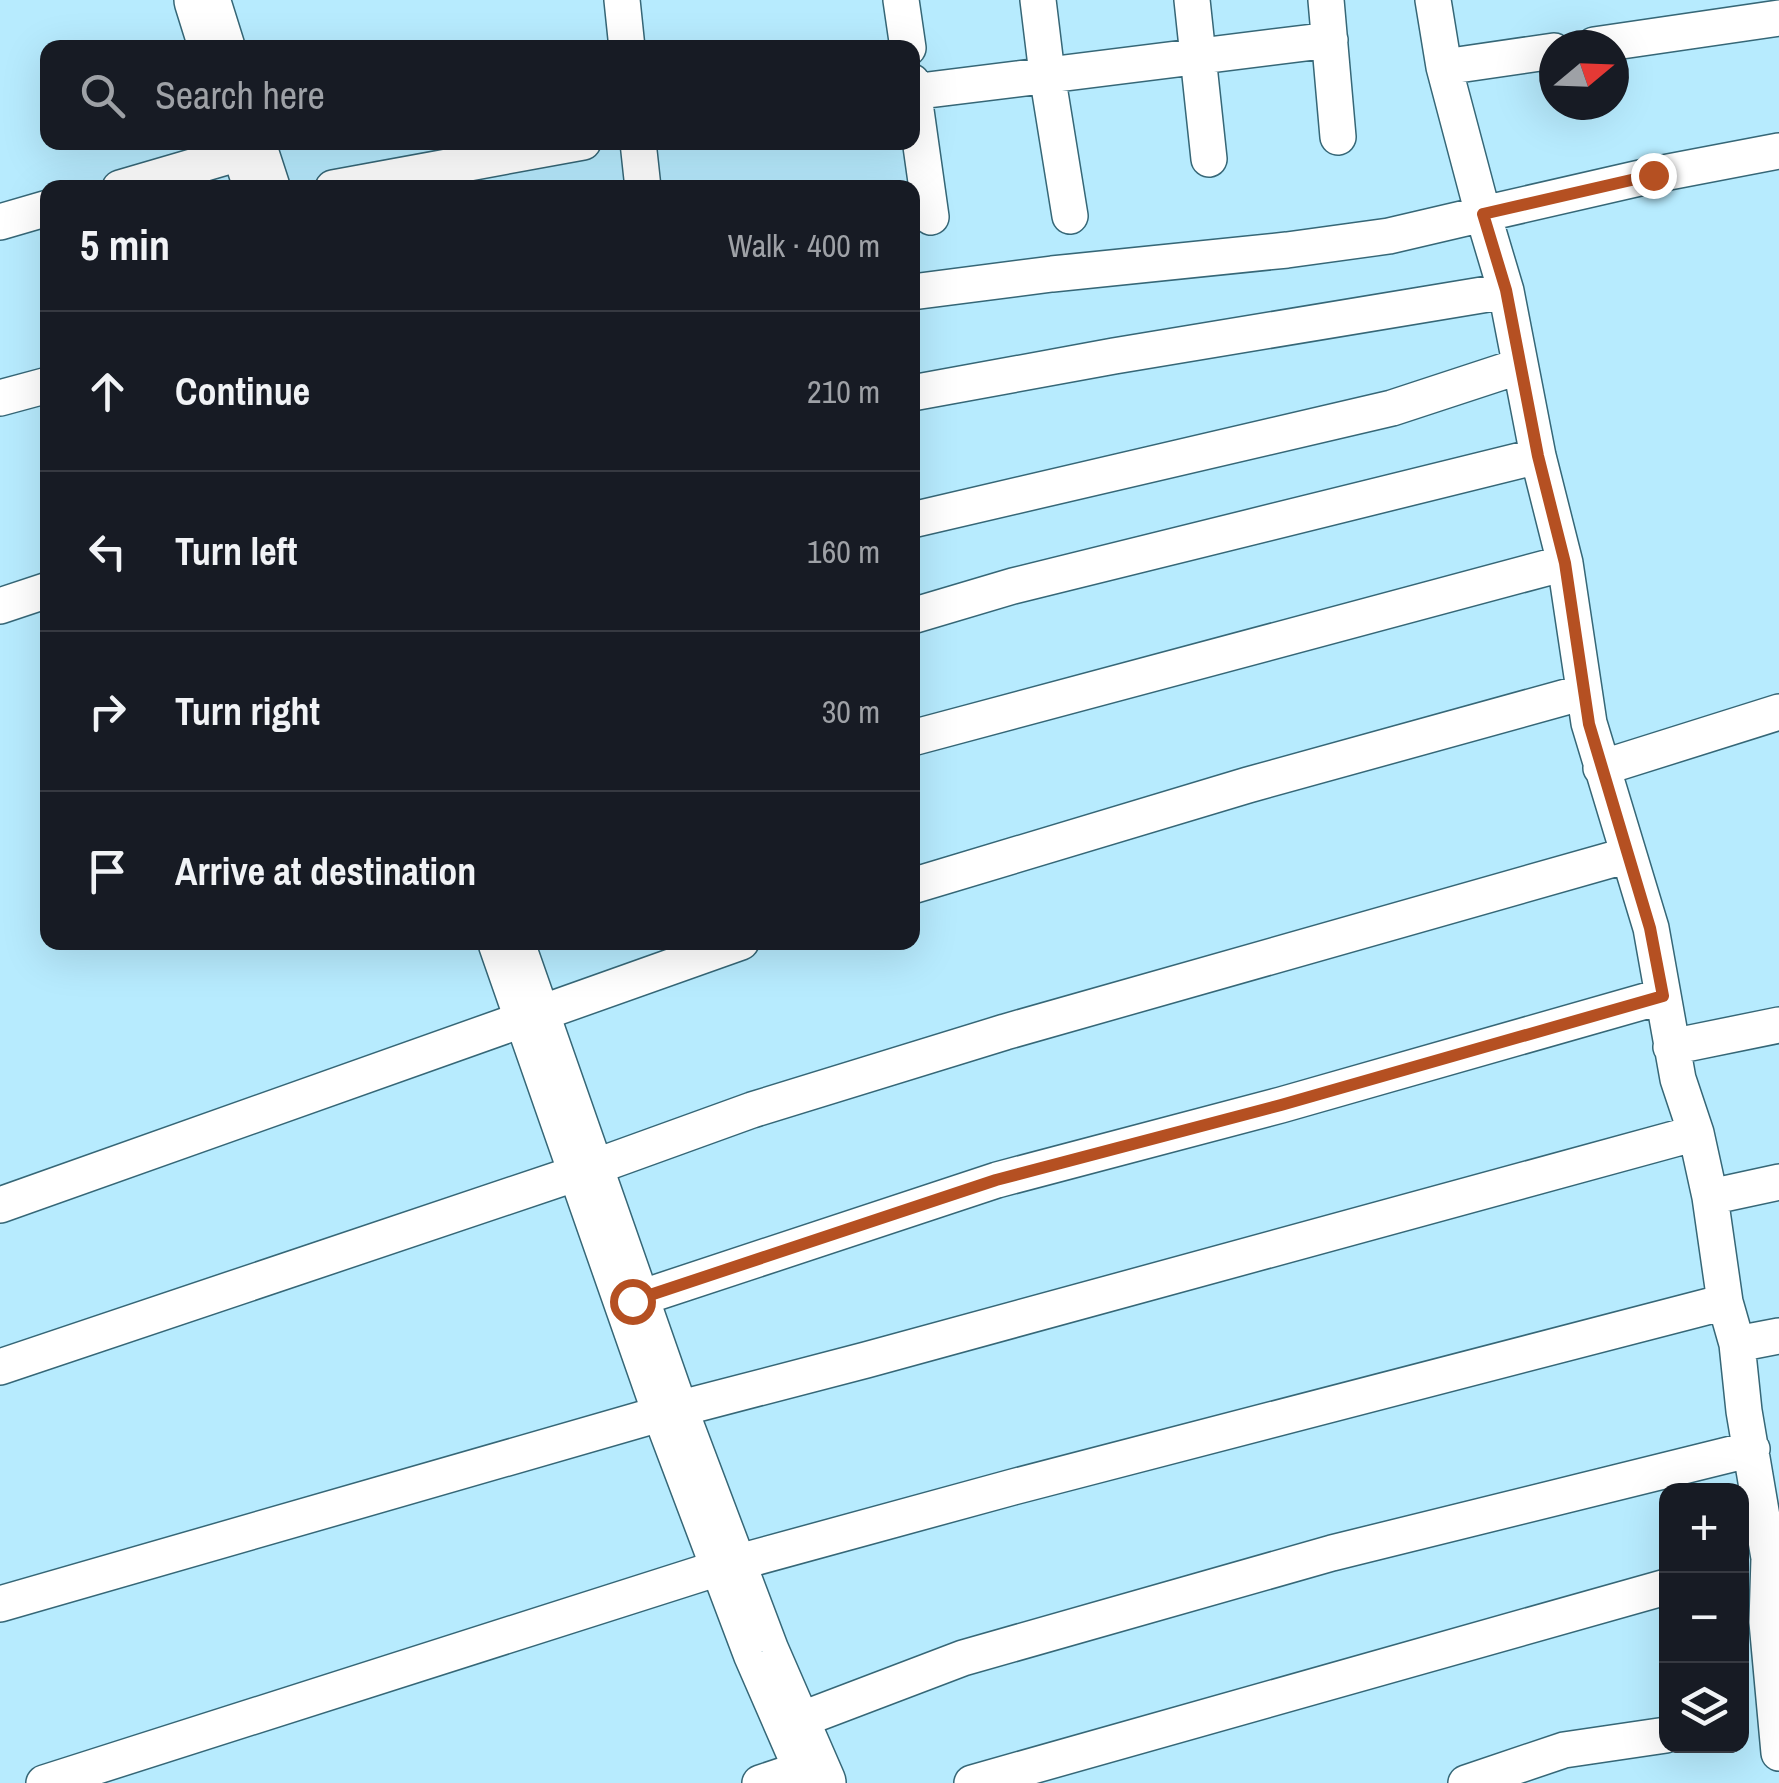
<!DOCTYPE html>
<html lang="en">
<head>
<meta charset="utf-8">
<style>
  :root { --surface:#171b24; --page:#242831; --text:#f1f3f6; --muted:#9ea1a6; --line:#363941 }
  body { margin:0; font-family:"Archivo Narrow",sans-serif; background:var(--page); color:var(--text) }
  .controls { position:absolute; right:30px; bottom:30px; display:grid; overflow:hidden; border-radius:20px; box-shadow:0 10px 40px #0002 }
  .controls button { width:90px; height:90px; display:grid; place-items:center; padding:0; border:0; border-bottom:2px solid var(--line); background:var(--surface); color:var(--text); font:50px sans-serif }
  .compass { position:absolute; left:1539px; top:30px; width:90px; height:90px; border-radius:50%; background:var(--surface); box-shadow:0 10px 40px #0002; rotate:71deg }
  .stop { position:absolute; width:30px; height:30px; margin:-22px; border:8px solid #b55022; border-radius:50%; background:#fff }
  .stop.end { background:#b55022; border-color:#fff; box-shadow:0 2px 10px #0008 }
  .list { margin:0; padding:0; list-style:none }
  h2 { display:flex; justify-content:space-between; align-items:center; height:130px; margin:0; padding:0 40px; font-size:42px }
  h2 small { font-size:32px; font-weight:400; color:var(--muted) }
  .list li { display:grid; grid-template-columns:65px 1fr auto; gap:30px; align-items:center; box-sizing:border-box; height:160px; padding:0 40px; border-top:2px solid var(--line) }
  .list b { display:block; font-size:38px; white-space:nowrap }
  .list em { font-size:32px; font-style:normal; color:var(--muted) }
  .icon { flex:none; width:55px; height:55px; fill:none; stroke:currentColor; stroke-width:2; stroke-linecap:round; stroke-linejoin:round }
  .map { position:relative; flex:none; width:1779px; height:1783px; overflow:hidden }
  .search { position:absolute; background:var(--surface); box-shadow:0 10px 40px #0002; left:40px; top:40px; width:880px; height:110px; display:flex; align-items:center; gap:25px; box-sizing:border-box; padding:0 35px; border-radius:20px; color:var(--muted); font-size:38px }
  .panel { position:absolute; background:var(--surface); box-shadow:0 10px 40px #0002; left:40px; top:180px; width:880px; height:770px; border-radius:20px }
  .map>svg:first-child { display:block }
</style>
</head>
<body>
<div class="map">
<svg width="1779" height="1783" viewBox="0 0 1779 1783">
  <rect width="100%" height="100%" fill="#b7ebfe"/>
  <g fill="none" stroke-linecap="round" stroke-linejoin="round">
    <defs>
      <path id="street" d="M622,0L627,48
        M901,0L908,48
        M1038,0L1047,74L1070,216
        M1192,0L1209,159
        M1326,0L1338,137
        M1594,45L1779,18
        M1444,67L1554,51
        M912,82L931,217
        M912,92L1330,40
        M638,142L643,188
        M1779,151L1653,175L1483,214L1506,291L1538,456L1565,563L1589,723L1651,928L1678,1079L1696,1133L1710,1197L1725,1302L1737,1344L1744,1411L1769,1558L1767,1622L1779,1753
        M120,188L250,150
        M333,188L583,142
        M0,222L48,208
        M912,292L1052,274L1287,250L1389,236L1483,214L1444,67L1433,0
        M912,393L1114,356L1506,291
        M0,398L48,385
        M912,520L1392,408L1520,366
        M0,606L48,590
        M912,616L1013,586L1538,456
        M912,738L1565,563
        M1601,768L1779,712
        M912,886L1248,785L1584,692
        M1671,1047L1779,1025
        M1710,1197L1779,1182
        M0,1205L741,942
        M631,1301L997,1180L1281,1105L1663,996
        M1737,1344L1779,1336
        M0,1367L586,1170L752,1110L1005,1032L1628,855
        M0,1604L670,1411L866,1360L1696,1133
        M792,1723L963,1658L1332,1553L1752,1449
        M44,1783L728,1565L1013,1487L1725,1302
        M760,1783L811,1766
        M972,1783L1666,1587
        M1466,1783L1564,1750L1666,1735"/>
      <path id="highway" d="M202,0L217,48
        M247,142L262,188
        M506,942L670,1411L761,1652L818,1783"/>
    </defs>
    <use href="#street" stroke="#366777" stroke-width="38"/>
    <use href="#highway" stroke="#366777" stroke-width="58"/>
    <use href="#street" stroke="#fff" stroke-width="35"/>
    <use href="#highway" stroke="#fff" stroke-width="55"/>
  </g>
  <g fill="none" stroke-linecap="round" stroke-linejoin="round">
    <path stroke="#b55022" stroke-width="12" d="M632,1301L996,1180L1281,1105L1663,996L1650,928L1589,724L1565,563L1538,456L1506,290L1483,214L1653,175"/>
  </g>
</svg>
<div class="controls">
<button>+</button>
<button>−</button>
<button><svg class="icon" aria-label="layers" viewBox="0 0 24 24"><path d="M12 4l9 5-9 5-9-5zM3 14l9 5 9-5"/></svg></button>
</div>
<svg class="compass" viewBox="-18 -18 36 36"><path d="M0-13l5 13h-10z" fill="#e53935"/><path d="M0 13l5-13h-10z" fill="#9ea1a6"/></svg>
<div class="stop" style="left:632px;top:1301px"></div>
<div class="stop end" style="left:1653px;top:175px"></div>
<div class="search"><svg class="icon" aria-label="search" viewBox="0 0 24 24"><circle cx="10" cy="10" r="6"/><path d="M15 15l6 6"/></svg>Search here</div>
<section class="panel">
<h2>5 min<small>Walk · 400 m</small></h2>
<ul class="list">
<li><svg class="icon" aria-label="ahead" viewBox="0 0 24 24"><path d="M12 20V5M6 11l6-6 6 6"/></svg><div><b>Continue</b></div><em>210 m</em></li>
<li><svg class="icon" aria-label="left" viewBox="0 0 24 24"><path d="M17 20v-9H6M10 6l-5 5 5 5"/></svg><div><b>Turn left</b></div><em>160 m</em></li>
<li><svg class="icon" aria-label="right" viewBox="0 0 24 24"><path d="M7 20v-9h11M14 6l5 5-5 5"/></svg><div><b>Turn right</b></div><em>30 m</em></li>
<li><svg class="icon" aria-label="arrive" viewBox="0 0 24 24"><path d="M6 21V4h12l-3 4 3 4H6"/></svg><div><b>Arrive at destination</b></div></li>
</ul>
</section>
</div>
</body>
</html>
